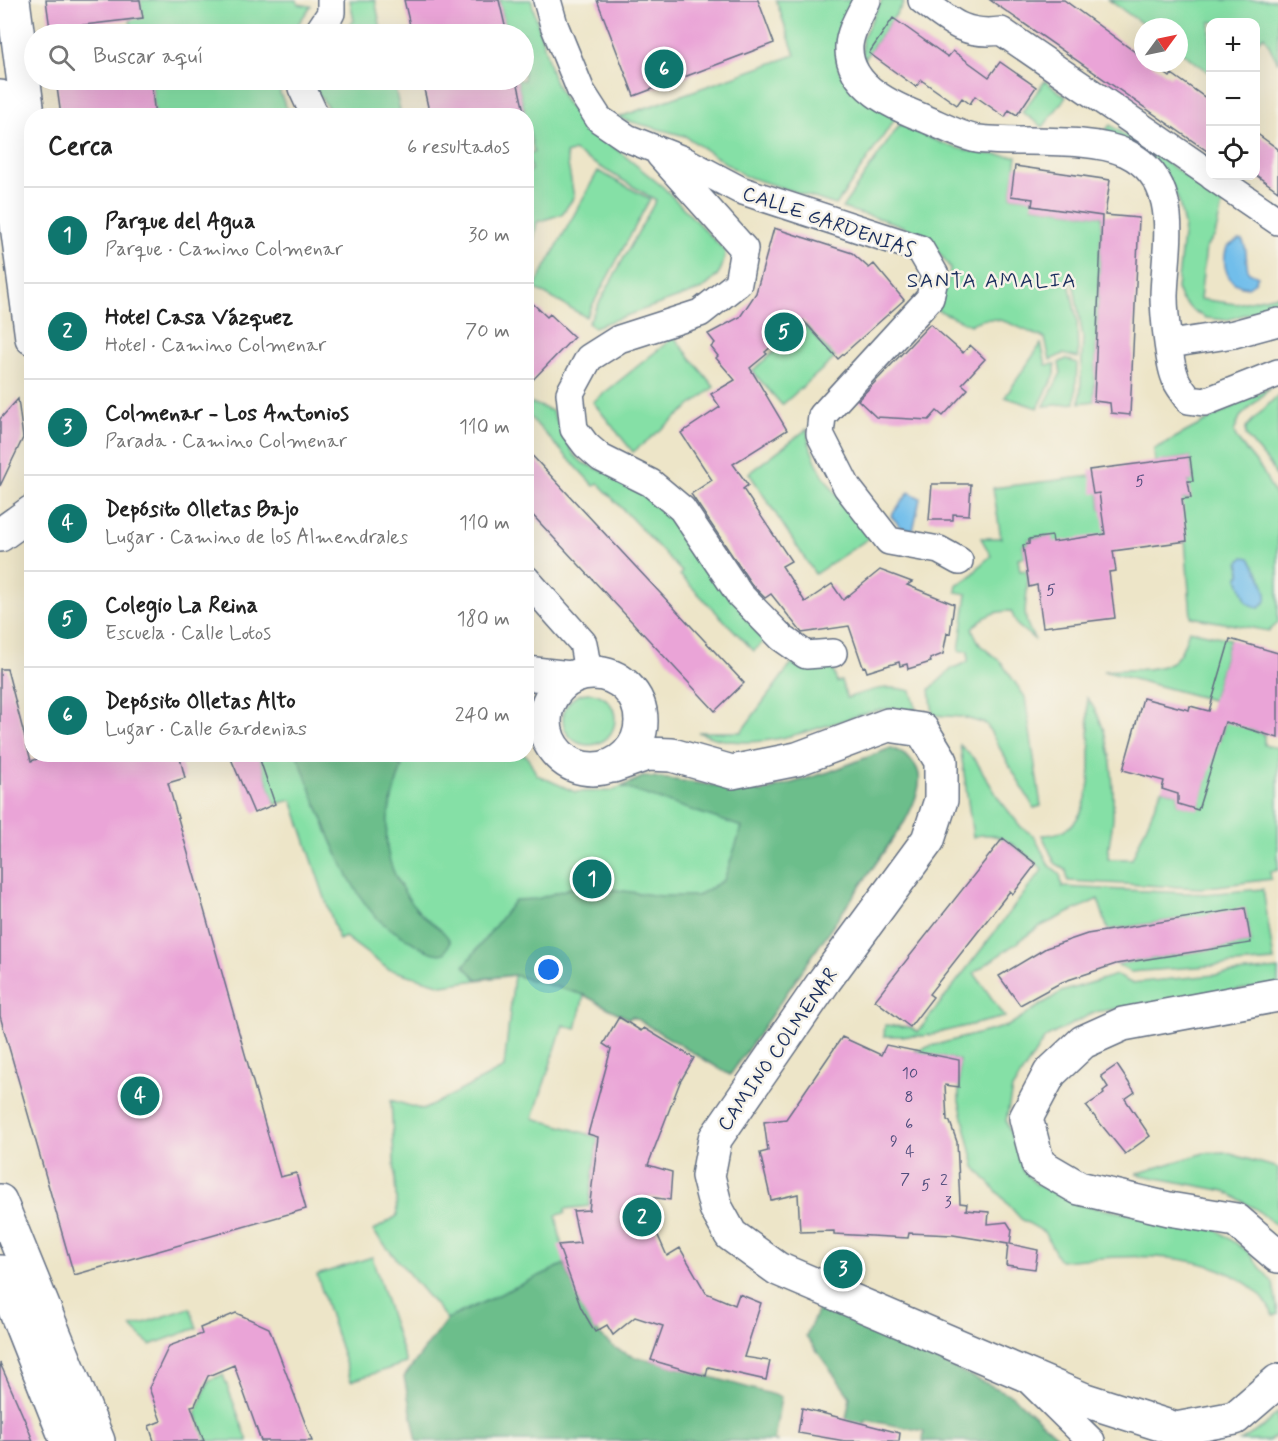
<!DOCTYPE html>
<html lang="es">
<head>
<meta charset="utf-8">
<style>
  :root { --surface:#fff; --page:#f6f6f6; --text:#222; --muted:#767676; --line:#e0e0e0; --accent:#0f766e }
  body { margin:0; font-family:Mynerve,sans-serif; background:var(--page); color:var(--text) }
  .controls { position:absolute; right:18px; top:18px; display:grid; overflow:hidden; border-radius:12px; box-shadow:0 6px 24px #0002 }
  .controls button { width:54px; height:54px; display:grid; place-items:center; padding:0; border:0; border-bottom:2px solid var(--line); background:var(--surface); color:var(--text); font:30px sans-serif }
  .compass { position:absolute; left:1134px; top:18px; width:54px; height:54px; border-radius:50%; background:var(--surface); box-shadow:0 6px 24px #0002; rotate:57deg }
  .you { position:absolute; left:549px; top:970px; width:21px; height:21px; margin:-15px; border:4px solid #fff; border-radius:50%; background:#1a73e8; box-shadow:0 0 0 9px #1a73e833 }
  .badge { display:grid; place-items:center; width:39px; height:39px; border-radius:50%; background:var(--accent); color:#fff; font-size:20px; font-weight:700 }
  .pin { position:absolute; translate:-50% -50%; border:3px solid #fff; box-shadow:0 2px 6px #0006 }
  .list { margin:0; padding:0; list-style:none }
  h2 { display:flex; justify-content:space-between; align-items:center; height:78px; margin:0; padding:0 24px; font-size:26px }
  h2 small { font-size:20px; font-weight:400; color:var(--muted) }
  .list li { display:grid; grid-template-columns:39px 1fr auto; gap:18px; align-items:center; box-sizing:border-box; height:96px; padding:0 24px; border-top:2px solid var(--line) }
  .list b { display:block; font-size:22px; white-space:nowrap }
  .list p { margin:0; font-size:20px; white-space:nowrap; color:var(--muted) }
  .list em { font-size:20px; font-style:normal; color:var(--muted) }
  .icon { flex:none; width:33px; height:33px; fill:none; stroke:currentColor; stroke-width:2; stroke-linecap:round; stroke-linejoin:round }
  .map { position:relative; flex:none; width:1278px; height:1441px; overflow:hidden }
  .search { position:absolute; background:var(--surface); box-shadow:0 6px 24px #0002; left:24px; top:24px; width:510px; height:66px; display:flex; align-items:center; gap:15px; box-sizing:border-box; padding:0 21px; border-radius:33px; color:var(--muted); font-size:22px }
  .panel { position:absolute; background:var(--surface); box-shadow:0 6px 24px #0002; left:24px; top:108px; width:510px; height:654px; border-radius:24px }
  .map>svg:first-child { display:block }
</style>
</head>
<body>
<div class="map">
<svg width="1278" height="1441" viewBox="0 0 1278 1441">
  <rect width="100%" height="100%" fill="#f7f3e8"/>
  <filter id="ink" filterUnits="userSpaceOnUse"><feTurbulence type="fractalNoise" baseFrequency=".0167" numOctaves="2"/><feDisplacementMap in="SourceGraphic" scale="12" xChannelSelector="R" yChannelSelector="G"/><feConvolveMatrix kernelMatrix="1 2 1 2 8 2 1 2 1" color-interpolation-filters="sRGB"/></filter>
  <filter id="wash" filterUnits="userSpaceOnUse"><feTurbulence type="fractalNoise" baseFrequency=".008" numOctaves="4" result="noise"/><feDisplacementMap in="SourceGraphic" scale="24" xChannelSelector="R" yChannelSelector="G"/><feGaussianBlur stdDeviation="1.35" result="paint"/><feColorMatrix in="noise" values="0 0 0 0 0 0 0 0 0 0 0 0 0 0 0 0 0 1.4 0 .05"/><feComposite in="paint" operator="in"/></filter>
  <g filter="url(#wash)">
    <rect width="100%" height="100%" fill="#ede5c8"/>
    <path fill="#85e0a6" stroke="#508882" stroke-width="1.5" d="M140,0H297L298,4L311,6L291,34H132L130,19L142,17Z
      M350,0H375L382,34H339L354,21Z
      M499,0H531L553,78L565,101L583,122L663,187L725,251C724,270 717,278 702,289L594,327L588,323L656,200L574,151L566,154L574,197L562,214L537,222L534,239L527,235V175L531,170L528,154L534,152L517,80H524V34H507Z
      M776,0H854C823,69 833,80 895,119L836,205L745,176L685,136L617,118L795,55Z
      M882,0H901L904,3L863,61L862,39Z
      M1109,0H1278V63L1264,36L1256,43V22H1210V73L1179,50V27H1147Z
      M151,80H280V94L290,115H155Z
      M314,80H393L401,115H333L315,89Z
      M1045,81L1066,97L1043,127L1022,112Z
      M900,124C944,146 967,155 1017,156L1011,196L1033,199L1032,206L1102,216L1094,401L1080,403L1083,337L1073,280L1069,282L1077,321L1078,358L1063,354L1050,360L1045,338C1020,331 996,308 970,325L933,308L948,282L950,268C922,223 890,223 842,208Z
      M1110,125L1223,201L1215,236L1206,247L1200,299L1236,304L1278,295V305L1226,320L1206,318L1192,310L1181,299L1177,289L1184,226L1179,202L1170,181L1102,135Z
      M598,171L650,199L586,317L534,288Z
      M805,325L835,358L782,405L752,371Z
      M674,337L714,387L633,452L593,402Z
      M1041,344L1046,365L1055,364V374L1038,408L1005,397Z
      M1066,359L1077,363L1075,403L1044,406L1061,373L1059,363Z
      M1272,386L1240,417L1234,432L1237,439L1262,470L1278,501V623L1269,631L1191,617L1183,512L1169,501L1190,498L1188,481L1193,480L1190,457L1155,462L1154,449Z
      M1278,395V481L1271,466L1246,436V427Z
      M532,403L552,411L574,455L583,463L626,480L665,507L767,638L754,651L680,575L682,572L598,483L594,486L527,414V408Z
      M807,429C810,470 846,505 869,538L815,574L749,473Z
      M1090,476L1099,493L1101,510L1122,507L1113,533L1055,558L1051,536L1029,539V544L1023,545L1025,557L1018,558L1020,571L1027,570C1031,602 1016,609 1035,640L1017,625L1011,611C994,611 983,616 972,629L980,645L1001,662L1025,697L1041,806L1034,808L986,724L962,717L933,715L930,689L953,668L968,662V651H959L967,594L956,592L957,584C974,579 977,565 991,556L981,538H1001L993,488Z
      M1189,630L1230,639L1212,700L1103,671C1123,669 1153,672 1170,663C1182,657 1185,641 1189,630Z
      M792,663L801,669H833L837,682L841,681L847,698C870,690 888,684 911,691L916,708L911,711C893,705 875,711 857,716C807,731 750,756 698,732H741Z
      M563 719a26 26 0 1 1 52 0a26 26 0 1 1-52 0Z
      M1087,698C1112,730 1114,778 1113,818C1112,832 1108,845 1108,859H1132L1162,789L1178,794V804L1198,809L1209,772L1212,741L1219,742L1227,715L1255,709L1249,729L1264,734V745L1278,748V870L1270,872L1271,879L1201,888L1068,881L1066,870L1055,863L1042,835C1106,836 1088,741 1087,698Z
      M960,745L976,761L999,799L1021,827L1034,836L1049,865L1060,874L1062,887L1206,894L1263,889L1274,961L1130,972L1116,964L1251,943L1245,909L1108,930L1098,899L1039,927L974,973L1005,1017L924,1036H884L885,1025L910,1027L918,1032L1043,869C1022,853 1001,827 973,837Z
      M891,748C931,764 922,789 905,821L730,1075L632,1016L629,1019L584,995L576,1029L563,1025L533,1118L598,1137L589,1206L565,1209V1213L556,1215L565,1264L447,1319L373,1231L397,1216L391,1100L423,1110L504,1068L514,975L442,985L388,969L345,937L339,940L292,800L275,804L258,755H526L537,775L575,792L611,791L645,776L762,792L829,772Z
      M1278,969V984L1095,1012L1045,1038L1012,1089L1006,1121L1024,1172L1036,1184L1081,1205L1217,1230L1247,1251L1273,1283L1278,1314L1274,1316C1269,1308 1265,1299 1258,1293C1209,1246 1121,1256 1060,1261L1044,1232L1021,1219L975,1167L959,1101V1060L912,1051L1008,1026L1061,992L1116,975L1131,983Z
      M1224,1152L1278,1168V1227L1256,1209L1225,1191L1136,1174L1204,1153Z
      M372,1257L406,1363L351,1381L317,1275Z
      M190,1308L197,1328L150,1345L131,1327Z
      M223,1375L248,1441H206L196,1413L209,1380Z
      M1278,1412V1436L1268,1441H1240L1263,1427Z"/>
    <path fill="#6cbe8b" stroke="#447674" stroke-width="1.5" d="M891,748C931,764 922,789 905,821L730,1075L632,1016L629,1019L584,995L514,975L477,979L464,966L515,900L537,899L580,885L660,896H697L724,880L742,827L622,787L645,776L762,792L829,772Z
      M297,755H384L402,766C382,826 375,861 420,913C429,923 446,930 450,942L445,953C434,956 422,948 412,942C401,935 387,928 378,919C342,883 317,802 297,755Z
      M565,1264C581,1308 597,1355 651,1360L781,1397L774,1440L778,1441H417L404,1377L447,1319Z
      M820,1305L1011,1395L1063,1441H923L924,1431L866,1420L865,1425L846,1420L850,1397L806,1336Z"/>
    <path fill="#71beeb" stroke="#4676a4" stroke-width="1.5" d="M1238,240H1242C1249,248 1244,262 1249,272L1258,276L1254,283L1248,287C1226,286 1221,264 1227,247Z
      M909,492L920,498L913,531L901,527L891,516Z
      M1244,557L1250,558C1257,569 1268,588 1266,601L1259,608L1247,603L1238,578L1241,573L1239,562Z"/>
    <g id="blocks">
      <path fill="#eaa4d7" d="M46,0H140L143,18L50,29Z
        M404,0H499L507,34H412Z
        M597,0H758L774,43L634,96Z
        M990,0H1064L1143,58V63H1150L1170,77L1172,74L1210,101V153Z
        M893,18L948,57L953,51L989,77L1000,62L1036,87L1017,115L1009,110L1005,117L975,96L970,104L962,98L957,105L921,80L916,87L869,53Z
        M56,80H151L155,116H61Z
        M422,80H517L525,116H430Z
        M1256,133L1278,149V191L1256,175Z
        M1015,166L1110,180L1105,215L1139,218L1130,415L1111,413L1110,403L1094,401L1102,216L1032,206L1033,199L1011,196Z
        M774,228L852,253L869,268L874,264L904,300L838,359L803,320L765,352L767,354L750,368L787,430L733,464L748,485L743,489L791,561L782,566L805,602L832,584L843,600L880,570L912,582L907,585L954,604L950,634L947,633L943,654L930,659L931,662L908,669L907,664L900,666L899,662L867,672L865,666L863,667L849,626L802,633L771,594L765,598L752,585L691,494L712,480L681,433L720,407L711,394L735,380L716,358L718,356L711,347L715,343L708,334L740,317L756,293Z
        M526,297L547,317L550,314L574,337L526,387Z
        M930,324L963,353L970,345L985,359L962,384L968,389L943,416L937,411L929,420L876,417L858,400Z
        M18,399L23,438L0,486V419Z
        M526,449L744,683L715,711L526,508Z
        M1190,457L1193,481H1188L1191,498L1182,499L1187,541L1113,551L1116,571L1109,572L1115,618L1043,627L1037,585L1029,587L1023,545L1029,544V539L1052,536L1053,542L1105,534L1099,493L1093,494L1089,470Z
        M932,484H971L969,515L953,514V520H929Z
        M1230,639L1278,653V738L1225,722L1198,810L1178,804V794L1162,789L1164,781L1123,770L1143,698L1189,710L1190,706L1209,711Z
        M0,669H7L31,761L53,754H179L185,778L168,783L280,1177L296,1173L306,1209L74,1275L0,1016Z
        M229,754H258L275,804L254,813Z
        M1003,838L1036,864L1013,894L1010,891L929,994L933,997L910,1027L875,1000Z
        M1245,908L1251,943L1116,964L1062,982L1020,1005L999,976L1046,948L1087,934Z
        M619,1017L641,1031L644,1028L694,1058L680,1082L648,1165L672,1172L670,1200L649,1197L655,1229L667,1256L680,1248L706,1293L735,1305L739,1294L761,1303L744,1357L770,1361L766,1380L708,1367L706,1376L651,1360L663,1326L635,1317L613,1335L607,1325L595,1332L581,1308L558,1245L580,1243L573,1211L589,1210L598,1137L588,1134L611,1049L603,1044Z
        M842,1037L881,1055L886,1045L959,1060V1087L945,1085L947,1120L950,1122L957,1142L960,1203L967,1204L966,1210L989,1212L988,1224L1007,1222L1012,1230L1010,1244L1038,1250L1035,1269L1006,1265L1008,1244L953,1235L909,1233L908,1238L834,1234V1231L800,1232L798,1194L771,1200L760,1153L768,1151L764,1122L786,1119Z
        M1117,1065L1135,1092L1125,1099L1150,1136L1125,1154L1086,1106L1104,1094L1103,1091L1108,1087L1101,1076Z
        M236,1313L269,1328L312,1441H261L234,1365L208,1376L195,1405L191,1406L204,1441H154L149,1426L161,1421L149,1388L169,1346L202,1334L200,1328Z
        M0,1363L26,1423L33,1441H0Z
        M802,1408L900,1433L899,1441H845L798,1433Z"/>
    </g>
  </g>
  <g filter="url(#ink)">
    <use href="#blocks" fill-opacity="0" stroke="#646f83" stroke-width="1.5"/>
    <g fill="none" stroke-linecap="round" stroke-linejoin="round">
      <defs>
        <path id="minor" d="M547,0L554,25L581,91L599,119L627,138L683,160L740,190L920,249L935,275L930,298L822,416L820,434L847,487L889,541L939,550L959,561
          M867,0C860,15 850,30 849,46C847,87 895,107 926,119C942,126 961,136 977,139C1019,144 1089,136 1126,153C1184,181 1165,246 1164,296C1164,313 1169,362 1175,377C1177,385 1185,393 1189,400L1205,402L1278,373
          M922,0C950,21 964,36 1001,31L1210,174
          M317,34L331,13V0
          M302,80V88L315,116
          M660,155L744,249L738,283L700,313L619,339L589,358L570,393L574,429L586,445L601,458L651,483L682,509L740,595L782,638L806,655L833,653
          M1212,176L1278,221
          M1170,344L1234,334L1278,322
          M526,579L583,643L588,672
          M1029,1380L1091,1441"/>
        <path id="major" d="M13,0L32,144
          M0,97L32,338
          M0,535L32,512
          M545 721a48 48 0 1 1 96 0a48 48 0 1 1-96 0Z
          M526,673L570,678
          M613,766L647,754L672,755L732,772L797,759L888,725L922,730L941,761V800L928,840L825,980L715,1139L708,1176L716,1208L731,1235L778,1269L1085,1400L1176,1429L1235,1418L1278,1381
          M1278,995L1123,1024L1083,1042L1050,1073L1026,1118L1038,1164L1079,1188L1169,1209L1236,1220L1278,1256
          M0,1201L98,1441
          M0,1272L67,1441"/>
      </defs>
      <use href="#minor" stroke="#646f83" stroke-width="30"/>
      <use href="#major" stroke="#646f83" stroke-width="36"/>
      <use href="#minor" stroke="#fff" stroke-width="27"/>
      <use href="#major" stroke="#fff" stroke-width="33"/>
    </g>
  </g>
  <g text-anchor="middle" stroke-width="5" stroke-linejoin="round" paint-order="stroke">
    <g font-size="16" fill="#4f4c7c">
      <text x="1140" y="486">5</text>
      <text x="1051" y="595">5</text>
      <text x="910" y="1078">10</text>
      <text x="909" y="1102">8</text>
      <text x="909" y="1129">6</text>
      <text x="894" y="1146">9</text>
      <text x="910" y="1156">4</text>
      <text x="905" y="1184">7</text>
      <text x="944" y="1185">2</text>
      <text x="926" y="1190">5</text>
      <text x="948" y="1207">3</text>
    </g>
    <g font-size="20" fill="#1b2f5e" stroke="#f7f3e8">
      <text transform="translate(829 221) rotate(19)" y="7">CALLE GARDENIAS</text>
      <text transform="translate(777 1049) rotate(-55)" y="7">CAMINO COLMENAR</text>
    </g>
    <g font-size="21" letter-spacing="1.5" fill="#1b2f5e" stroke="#f7f3e8">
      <text x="992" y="287">SANTA AMALIA</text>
    </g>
  </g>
</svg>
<div class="controls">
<button>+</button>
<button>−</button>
<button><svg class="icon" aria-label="locate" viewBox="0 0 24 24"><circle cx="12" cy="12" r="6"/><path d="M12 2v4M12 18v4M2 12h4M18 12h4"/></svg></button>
</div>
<svg class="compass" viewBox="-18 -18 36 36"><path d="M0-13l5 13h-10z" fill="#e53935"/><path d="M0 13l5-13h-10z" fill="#767676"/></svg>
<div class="you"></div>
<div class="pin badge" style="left:592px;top:879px">1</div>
<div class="pin badge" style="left:642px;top:1217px">2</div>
<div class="pin badge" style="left:843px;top:1269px">3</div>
<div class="pin badge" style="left:140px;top:1096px">4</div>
<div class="pin badge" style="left:784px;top:332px">5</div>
<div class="pin badge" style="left:664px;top:69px">6</div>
<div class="search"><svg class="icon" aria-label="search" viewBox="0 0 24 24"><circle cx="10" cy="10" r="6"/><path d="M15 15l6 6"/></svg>Buscar aquí</div>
<section class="panel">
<h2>Cerca<small>6 resultados</small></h2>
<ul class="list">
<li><span class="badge">1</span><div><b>Parque del Agua</b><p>Parque · Camino Colmenar</p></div><em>30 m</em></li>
<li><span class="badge">2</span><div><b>Hotel Casa Vázquez</b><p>Hotel · Camino Colmenar</p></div><em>70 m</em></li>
<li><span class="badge">3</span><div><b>Colmenar - Los Antonios</b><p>Parada · Camino Colmenar</p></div><em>110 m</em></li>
<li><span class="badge">4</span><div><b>Depósito Olletas Bajo</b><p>Lugar · Camino de los Almendrales</p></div><em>110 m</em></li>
<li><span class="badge">5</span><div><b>Colegio La Reina</b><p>Escuela · Calle Lotos</p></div><em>180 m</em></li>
<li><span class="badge">6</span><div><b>Depósito Olletas Alto</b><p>Lugar · Calle Gardenias</p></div><em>240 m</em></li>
</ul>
</section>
</div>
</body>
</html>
